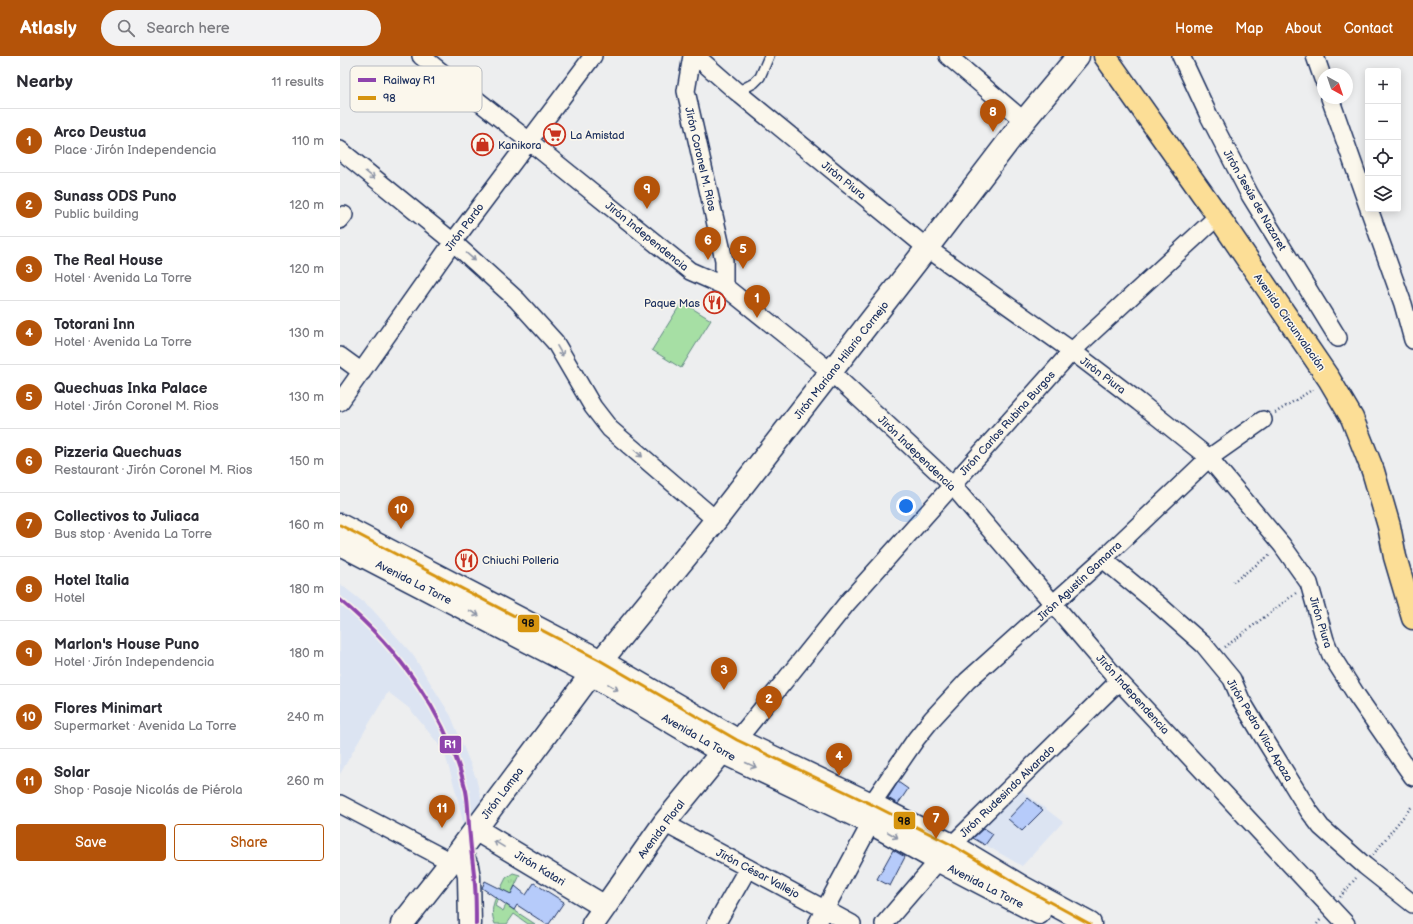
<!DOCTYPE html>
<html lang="en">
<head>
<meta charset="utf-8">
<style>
  :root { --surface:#fff; --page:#f2f2f3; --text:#2b2b33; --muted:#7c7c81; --line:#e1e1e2; --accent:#b45309 }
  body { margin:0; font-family:"Balsamiq Sans",sans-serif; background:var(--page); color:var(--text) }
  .controls { position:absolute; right:12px; top:12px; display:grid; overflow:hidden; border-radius:4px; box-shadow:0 2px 10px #0003 }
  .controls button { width:36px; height:36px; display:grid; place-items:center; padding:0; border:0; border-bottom:1px solid var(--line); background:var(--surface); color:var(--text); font:20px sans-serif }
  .compass { position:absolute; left:977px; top:12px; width:36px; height:36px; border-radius:50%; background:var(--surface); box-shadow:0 2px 10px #0003; rotate:140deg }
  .you { position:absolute; left:566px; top:450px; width:14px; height:14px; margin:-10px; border:3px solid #fff; border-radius:50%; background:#1a73e8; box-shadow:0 0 0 6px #1a73e833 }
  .badge { display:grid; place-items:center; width:26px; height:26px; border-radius:50%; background:var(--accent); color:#fff; font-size:13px; font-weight:700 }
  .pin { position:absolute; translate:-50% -33px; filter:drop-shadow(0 1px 2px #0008) }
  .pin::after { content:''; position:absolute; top:21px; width:14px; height:12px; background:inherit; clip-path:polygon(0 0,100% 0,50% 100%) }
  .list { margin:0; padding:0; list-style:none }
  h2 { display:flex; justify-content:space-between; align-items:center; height:52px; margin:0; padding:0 16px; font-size:17px }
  h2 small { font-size:13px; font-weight:400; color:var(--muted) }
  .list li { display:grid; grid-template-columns:26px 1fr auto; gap:12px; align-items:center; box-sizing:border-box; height:64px; padding:0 16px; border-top:1px solid var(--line) }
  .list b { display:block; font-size:15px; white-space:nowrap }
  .list p { margin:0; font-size:13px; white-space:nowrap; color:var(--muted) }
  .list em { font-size:13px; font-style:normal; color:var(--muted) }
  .actions { display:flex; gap:8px; padding:12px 16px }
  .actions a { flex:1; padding:9px 0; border:1px solid var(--accent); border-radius:4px; text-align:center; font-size:14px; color:var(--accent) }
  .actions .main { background:var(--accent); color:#fff }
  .icon { flex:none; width:22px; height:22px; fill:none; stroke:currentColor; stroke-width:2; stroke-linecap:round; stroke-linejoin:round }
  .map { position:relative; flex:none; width:1073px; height:868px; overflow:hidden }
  header { display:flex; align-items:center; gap:24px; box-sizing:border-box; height:56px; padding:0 20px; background:var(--accent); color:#fff }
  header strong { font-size:19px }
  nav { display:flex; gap:22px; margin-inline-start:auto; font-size:14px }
  .search { width:280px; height:36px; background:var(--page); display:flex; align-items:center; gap:10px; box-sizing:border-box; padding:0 14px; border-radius:22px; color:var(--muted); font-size:15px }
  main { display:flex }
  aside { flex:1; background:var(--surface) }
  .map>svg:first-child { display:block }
</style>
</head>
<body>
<header>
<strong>Atlasly</strong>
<div class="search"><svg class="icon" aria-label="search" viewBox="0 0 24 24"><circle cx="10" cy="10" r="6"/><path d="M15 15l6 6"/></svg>Search here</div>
<nav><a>Home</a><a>Map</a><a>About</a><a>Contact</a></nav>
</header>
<main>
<aside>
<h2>Nearby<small>11 results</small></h2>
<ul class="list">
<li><span class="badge">1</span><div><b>Arco Deustua</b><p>Place · Jirón Independencia</p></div><em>110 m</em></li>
<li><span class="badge">2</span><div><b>Sunass ODS Puno</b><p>Public building</p></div><em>120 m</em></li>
<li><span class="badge">3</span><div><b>The Real House</b><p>Hotel · Avenida La Torre</p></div><em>120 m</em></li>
<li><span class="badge">4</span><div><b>Totorani Inn</b><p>Hotel · Avenida La Torre</p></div><em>130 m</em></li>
<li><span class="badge">5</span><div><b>Quechuas Inka Palace</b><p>Hotel · Jirón Coronel M. Rios</p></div><em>130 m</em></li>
<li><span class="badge">6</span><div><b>Pizzeria Quechuas</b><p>Restaurant · Jirón Coronel M. Rios</p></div><em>150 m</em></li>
<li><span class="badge">7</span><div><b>Collectivos to Juliaca</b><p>Bus stop · Avenida La Torre</p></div><em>160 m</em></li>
<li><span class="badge">8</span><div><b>Hotel Italia</b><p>Hotel</p></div><em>180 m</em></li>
<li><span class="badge">9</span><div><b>Marlon's House Puno</b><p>Hotel · Jirón Independencia</p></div><em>180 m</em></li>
<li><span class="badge">10</span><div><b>Flores Minimart</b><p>Supermarket · Avenida La Torre</p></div><em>240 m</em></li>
<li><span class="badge">11</span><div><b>Solar</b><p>Shop · Pasaje Nicolás de Piérola</p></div><em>260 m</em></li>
</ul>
<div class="actions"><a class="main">Save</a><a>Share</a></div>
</aside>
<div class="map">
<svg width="1073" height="868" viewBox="0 0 1073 868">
  <defs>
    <pattern id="grass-tufts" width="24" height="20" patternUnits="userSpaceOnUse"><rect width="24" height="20" fill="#a6dfa4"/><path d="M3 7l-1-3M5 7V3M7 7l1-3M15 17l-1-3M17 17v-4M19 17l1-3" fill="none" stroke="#8ec090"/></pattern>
  </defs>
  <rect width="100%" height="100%" fill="#edeeef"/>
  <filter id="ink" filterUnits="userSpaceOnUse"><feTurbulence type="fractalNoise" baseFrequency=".025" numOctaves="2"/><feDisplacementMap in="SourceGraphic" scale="8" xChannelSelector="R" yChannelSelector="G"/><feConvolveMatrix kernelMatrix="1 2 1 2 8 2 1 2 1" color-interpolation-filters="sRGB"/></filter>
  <g filter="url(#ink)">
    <path fill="#dce4f2" d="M0,528L31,552L73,599L111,660L136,722L142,747L123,767L116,736L104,695L70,653L48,636L27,671L0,718Z
      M677,731L723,766L682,810L628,779Z"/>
    <path fill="url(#grass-tufts)" stroke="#608781" d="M173,817L180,819L171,838L159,836L166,822Z"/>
    <path fill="#a6dfa4" stroke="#608781" d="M342,246L371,264L341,312L312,294Z
      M156,841L158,842L155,850L163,855L166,849L195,868H188L174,858L167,868H155C151,859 152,850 156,841Z"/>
    <path fill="#b6cbfa" stroke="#1b2f5e" d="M558,726L568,733L558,748L548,742Z
      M688,742L703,754L682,775L668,763Z
      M644,772L653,778L645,789L633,782Z
      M553,794L565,801L550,830L537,823Z
      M145,825L171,838L175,830L186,839L194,827L224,846L209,868H206L177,849L174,854L142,832Z"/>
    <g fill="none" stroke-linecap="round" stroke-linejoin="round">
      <defs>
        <path id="lane" d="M397,36L414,27L420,21L429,0"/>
        <path id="street" d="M81,0L189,85L350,215L384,230L491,316L612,429L779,625L1006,868
          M352,0L346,35L384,204V230
          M356,0L397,36L587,192L732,295L799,346L869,402L942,489L969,527L985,584L991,599L1017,640L1073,721
          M608,0L684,65
          M841,0L869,60L910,139L998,282
          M975,0L983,23
          M990,42L1028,150
          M0,94L113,186L177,244L215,286L253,351L270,373L376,464
          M1029,153L1063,248L1073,284
          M0,164L4,159
          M0,300L22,316
          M0,346L113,186L253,0
          M763,503L820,550L864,589L873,600L892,623L901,644L922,679L969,755L981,771L1025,810L1073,848
          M397,684L508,546L732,295L878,160
          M0,748L111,806
          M524,759L576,683L592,663L627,625L763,503L869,402L923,364
          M324,767L512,868
          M376,868L408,812
          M477,868L531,767
          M544,868L612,789L779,625"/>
        <path id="secondary" d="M0,469L261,605L397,684L531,748L612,789L682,831L750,868
          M0,488L251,618L382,696L531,767L599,805L699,857
          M135,773L265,851
          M120,794L127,810L129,821L130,868
          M62,868L111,806L261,605L376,464L587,192L684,65L738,0
          M253,868L324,767L382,696L392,688"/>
        <path id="highway" d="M765,0L878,160L989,323L1012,362L1033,415L1049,470L1055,501L1073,562"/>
      </defs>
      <use href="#lane" stroke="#1b2f5e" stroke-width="12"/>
      <use href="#street" stroke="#1b2f5e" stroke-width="20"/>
      <use href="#secondary" stroke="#1b2f5e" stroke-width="25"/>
      <use href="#highway" stroke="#1b2f5e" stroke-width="25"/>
      <path stroke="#1b2f5e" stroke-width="2.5" stroke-dasharray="1 3" stroke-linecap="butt" d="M935,357L975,332
        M893,526L931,498
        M885,591L956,537
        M1033,799L1054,772L1073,749
        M1000,841L1016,822
        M977,868L981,863"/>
      <use href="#lane" stroke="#fbf7ec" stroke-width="9"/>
      <use href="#street" stroke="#fbf7ec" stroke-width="17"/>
      <use href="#secondary" stroke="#fbf7ec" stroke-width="22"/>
      <use href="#highway" stroke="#fcde96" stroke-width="22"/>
      <defs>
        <path id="bus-1" d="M0,469L261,605L397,684L531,748L612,789L682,831L750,868"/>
      </defs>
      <use href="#bus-1" stroke="#fbf7ec" stroke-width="6"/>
      <use href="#bus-1" stroke="#d6940e" stroke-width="3"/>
      <defs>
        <path id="rail-1" d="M0,544C59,593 108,660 126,735C129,750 128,766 130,781C131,797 134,813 135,829C136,842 136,855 136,868"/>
      </defs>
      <use href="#rail-1" stroke="#fbf7ec" stroke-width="7"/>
      <use href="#rail-1" stroke="#8e44ad" stroke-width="4"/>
    </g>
    <defs><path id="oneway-shaft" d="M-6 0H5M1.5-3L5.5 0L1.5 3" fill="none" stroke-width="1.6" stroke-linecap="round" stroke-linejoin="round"/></defs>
    <g stroke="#8b93a5">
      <use href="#oneway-shaft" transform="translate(30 119) rotate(39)"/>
      <use href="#oneway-shaft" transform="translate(131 201) rotate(41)"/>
      <use href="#oneway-shaft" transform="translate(220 295) rotate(60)"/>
      <use href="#oneway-shaft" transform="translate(298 397) rotate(41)"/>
      <use href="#oneway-shaft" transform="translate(134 557) rotate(27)"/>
      <use href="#oneway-shaft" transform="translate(273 631) rotate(31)"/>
      <use href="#oneway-shaft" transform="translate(411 709) rotate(25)"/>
      <use href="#oneway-shaft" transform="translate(553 779) rotate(30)"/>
      <use href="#oneway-shaft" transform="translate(159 788) rotate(-149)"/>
    </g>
  </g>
  <defs>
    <symbol id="supermarket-ring" viewBox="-11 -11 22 22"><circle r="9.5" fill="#fbf7ec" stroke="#c8321e" stroke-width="1.5"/><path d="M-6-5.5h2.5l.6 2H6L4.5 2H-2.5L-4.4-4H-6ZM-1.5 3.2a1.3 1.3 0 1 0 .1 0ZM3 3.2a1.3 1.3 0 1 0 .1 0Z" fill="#c8321e"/></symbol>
    <symbol id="shop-ring" viewBox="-11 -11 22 22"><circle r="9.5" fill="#fbf7ec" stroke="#c8321e" stroke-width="1.5"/><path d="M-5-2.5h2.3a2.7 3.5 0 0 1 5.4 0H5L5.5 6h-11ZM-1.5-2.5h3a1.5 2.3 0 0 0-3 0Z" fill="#c8321e"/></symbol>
    <symbol id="restaurant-ring" viewBox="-11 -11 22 22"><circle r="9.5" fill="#fbf7ec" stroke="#c8321e" stroke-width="1.5"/><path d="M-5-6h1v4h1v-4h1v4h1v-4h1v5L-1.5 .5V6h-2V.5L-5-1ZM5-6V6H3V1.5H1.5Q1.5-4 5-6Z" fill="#c8321e"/></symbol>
  </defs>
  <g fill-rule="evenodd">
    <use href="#supermarket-ring" x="202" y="66" width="25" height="25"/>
    <use href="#shop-ring" x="130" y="76" width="25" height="25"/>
    <use href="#restaurant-ring" x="362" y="234" width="25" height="25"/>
    <use href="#restaurant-ring" x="114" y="492" width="25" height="25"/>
  </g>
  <g text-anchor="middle" stroke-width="3" stroke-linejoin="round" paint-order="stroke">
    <g font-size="11" fill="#1b2f5e" stroke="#fbf7ec" text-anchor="start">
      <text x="230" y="83">La Amistad</text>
      <text x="158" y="93">Kanikora</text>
      <text x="360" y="251" text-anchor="end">Paque Mas</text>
      <text x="142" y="508">Chiuchi Polleria</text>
    </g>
    <g font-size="11" fill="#1b2f5e" stroke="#fbf7ec">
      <text transform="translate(361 103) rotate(77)" y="4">Jirón Coronel M. Rios</text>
      <text transform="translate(504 124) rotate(39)" y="4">Jirón Piura</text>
      <text transform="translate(915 144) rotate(60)" y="4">Jirón Jesús de Nazaret</text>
      <text transform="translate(124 171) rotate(-53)" y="4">Jirón Pardo</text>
      <text transform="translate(307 180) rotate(39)" y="4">Jirón Independencia</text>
      <text transform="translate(950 266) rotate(55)" y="4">Avenida Circunvalación</text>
      <text transform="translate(501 304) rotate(-52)" y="4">Jirón Mariano Hilario Cornejo</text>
      <text transform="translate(763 319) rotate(37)" y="4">Jirón Piura</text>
      <text transform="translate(667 367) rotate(-48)" y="4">Jirón Carlos Rubina Burgos</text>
      <text transform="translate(577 397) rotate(44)" y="4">Jirón Independencia</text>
      <text transform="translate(739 525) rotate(-43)" y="4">Jirón Agustín Gamarra</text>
      <text transform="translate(74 526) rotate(27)" y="4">Avenida La Torre</text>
      <text transform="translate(981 566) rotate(73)" y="4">Jirón Piura</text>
      <text transform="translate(793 638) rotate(48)" y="4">Jirón Independencia</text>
      <text transform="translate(920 674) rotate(59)" y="4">Jirón Pedro Vilca Apaza</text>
      <text transform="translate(359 681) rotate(30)" y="4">Avenida La Torre</text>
      <text transform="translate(667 735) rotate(-44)" y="4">Jirón Rudesindo Alvarado</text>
      <text transform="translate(162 737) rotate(-53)" y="4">Jirón Lampa</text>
      <text transform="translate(321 773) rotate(-53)" y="4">Avenida Floral</text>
      <text transform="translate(200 812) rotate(31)" y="4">Jirón Katari</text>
      <text transform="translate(418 817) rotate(28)" y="4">Jirón César Vallejo</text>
      <text transform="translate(646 830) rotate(27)" y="4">Avenida La Torre</text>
    </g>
  </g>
  <rect x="10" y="10" width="132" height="46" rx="6" fill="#fbf7ec" stroke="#b8bbc1" stroke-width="1"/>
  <rect x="18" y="22" width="18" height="4" fill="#8e44ad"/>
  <rect x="18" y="40" width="18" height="4" fill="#d6940e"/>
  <g font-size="11" fill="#1b2f5e">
    <text x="43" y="28">Railway R1</text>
    <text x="43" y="46">98</text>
  </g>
  <g stroke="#fbf7ec" stroke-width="1.5">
    <rect x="177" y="558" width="23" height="19" rx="4" fill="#d6940e"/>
    <rect x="99" y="679" width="23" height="19" rx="4" fill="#8e44ad"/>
    <rect x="553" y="755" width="23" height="19" rx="4" fill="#d6940e"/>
  </g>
  <g font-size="11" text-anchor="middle" font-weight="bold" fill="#fff">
    <text x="110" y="692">R1</text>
  </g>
  <g font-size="11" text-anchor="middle" font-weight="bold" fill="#111">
    <text x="188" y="571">98</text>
    <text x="564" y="769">98</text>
  </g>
</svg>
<div class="controls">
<button>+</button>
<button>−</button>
<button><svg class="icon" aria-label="locate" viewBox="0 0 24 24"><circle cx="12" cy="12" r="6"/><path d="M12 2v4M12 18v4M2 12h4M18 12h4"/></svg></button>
<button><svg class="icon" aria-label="layers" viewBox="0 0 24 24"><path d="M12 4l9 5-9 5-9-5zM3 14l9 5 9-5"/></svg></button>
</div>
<svg class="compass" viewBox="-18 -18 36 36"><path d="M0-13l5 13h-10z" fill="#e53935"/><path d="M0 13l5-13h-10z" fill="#7c7c81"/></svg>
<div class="you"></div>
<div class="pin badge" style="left:417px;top:262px">1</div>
<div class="pin badge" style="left:429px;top:663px">2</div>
<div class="pin badge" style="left:384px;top:634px">3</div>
<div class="pin badge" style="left:499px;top:720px">4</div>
<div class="pin badge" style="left:403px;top:213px">5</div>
<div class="pin badge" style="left:368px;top:204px">6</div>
<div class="pin badge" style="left:596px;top:783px">7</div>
<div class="pin badge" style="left:653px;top:76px">8</div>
<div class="pin badge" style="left:307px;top:153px">9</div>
<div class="pin badge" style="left:61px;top:473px">10</div>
<div class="pin badge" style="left:102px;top:772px">11</div>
</div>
</main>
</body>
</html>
